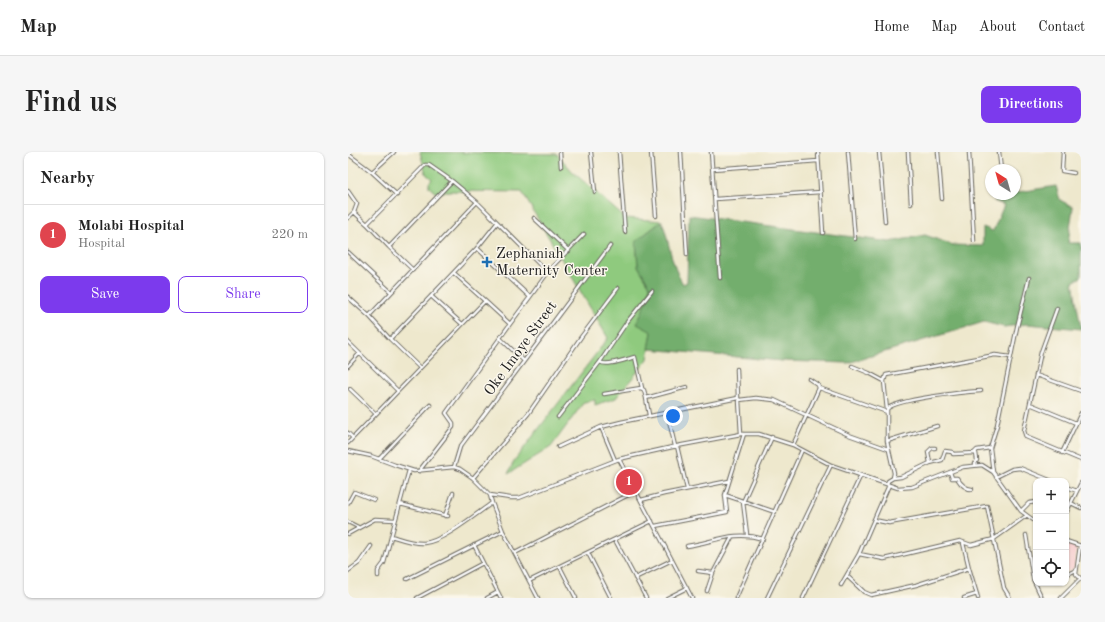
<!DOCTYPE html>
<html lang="en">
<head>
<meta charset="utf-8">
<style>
  :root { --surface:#fff; --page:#f6f6f6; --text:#222; --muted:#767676; --line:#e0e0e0; --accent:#7c3aed }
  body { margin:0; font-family:"Old Standard TT",serif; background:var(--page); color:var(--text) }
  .controls { position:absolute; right:12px; bottom:12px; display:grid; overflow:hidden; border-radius:8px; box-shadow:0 1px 3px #0004 }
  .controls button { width:36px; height:36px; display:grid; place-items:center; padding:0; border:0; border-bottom:1px solid var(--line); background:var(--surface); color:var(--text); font:20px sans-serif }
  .compass { position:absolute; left:637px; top:12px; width:36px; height:36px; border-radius:50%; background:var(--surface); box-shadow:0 1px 3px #0004; rotate:323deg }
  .you { position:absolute; left:325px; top:264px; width:14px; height:14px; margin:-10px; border:3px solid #fff; border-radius:50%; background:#1a73e8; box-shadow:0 0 0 6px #1a73e833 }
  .badge { display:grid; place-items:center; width:26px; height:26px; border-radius:50%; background:var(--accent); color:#fff; font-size:13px; font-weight:700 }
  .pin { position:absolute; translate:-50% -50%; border:2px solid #fff; box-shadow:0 1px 4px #0006 }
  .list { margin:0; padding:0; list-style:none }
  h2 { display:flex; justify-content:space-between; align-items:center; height:52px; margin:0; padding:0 16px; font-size:17px }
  h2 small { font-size:13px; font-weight:400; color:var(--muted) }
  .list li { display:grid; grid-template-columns:26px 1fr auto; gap:12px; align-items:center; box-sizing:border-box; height:60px; padding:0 16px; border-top:1px solid var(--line) }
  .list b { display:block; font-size:15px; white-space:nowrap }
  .list p { margin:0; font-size:13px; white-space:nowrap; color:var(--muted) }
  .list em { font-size:13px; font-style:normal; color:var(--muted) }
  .actions { display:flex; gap:8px; padding:12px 16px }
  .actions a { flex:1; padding:9px 0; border:1px solid var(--accent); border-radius:8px; text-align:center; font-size:14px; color:var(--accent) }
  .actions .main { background:var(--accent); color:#fff }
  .icon { flex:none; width:22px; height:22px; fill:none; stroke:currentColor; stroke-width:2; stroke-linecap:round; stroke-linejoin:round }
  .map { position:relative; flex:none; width:733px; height:446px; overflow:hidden; border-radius:8px }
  header { display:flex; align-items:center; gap:24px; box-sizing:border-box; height:56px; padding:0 20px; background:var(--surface); border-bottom:1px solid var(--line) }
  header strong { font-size:19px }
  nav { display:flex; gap:22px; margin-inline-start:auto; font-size:14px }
  .intro { display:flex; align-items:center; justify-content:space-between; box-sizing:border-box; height:96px; padding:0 24px }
  h1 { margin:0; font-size:28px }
  .button { padding:10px 18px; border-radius:8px; background:var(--accent); color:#fff; font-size:14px; font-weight:700 }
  main { display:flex; gap:24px; padding:0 24px }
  aside { flex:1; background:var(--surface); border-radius:8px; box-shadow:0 1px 3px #0004 }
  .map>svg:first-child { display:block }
</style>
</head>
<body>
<header>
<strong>Map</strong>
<nav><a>Home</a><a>Map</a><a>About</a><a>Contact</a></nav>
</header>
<div class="intro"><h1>Find us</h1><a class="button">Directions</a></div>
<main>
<aside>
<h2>Nearby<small></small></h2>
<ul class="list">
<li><span class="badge" style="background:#e0444e">1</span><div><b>Molabi Hospital</b><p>Hospital</p></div><em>220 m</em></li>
</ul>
<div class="actions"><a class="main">Save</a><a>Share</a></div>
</aside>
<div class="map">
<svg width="733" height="446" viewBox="0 0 733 446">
  <rect width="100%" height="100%" fill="#fbf7ec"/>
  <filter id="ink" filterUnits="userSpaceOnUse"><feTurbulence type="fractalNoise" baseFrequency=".025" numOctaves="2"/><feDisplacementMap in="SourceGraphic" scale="8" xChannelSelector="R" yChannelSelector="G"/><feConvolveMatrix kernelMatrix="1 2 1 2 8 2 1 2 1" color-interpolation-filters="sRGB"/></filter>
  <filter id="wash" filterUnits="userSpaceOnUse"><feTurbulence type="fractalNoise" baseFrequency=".012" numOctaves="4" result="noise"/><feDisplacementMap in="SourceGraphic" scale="16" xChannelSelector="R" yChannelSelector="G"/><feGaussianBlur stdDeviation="0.9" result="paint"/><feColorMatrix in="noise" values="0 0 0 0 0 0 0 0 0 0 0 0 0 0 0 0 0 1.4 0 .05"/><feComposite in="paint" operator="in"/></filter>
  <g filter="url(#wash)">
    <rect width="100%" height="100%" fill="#eee8cd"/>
    <path fill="#f7d0d0" d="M718,391L729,395L726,417L718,420Z"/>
    <path fill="#8fca7e" stroke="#56734d" d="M72,0L209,2L225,20L277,66L314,69L288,89L290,114L302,134L300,145L304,180L300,207L268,246L247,253V248L236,250L203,295L160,322L166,309L260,186L174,40L100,39L88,41L81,35V31L84,27L78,22Z"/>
    <path fill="#73ae6d" stroke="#486544" d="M708,34L712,48L725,55L720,91H733V125L725,130L733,177L679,172L656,175L636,170L500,211L434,209L301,197L304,180L289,172L300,145L302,134L290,114L288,89L314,69C322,91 322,111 335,132L339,130L341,63L542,90L577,83L605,93L635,94V75L645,79L656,53L646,49L652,43Z"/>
  </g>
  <g filter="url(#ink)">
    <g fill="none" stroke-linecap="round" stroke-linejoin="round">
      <defs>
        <path id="minor" d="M212,0L213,15
          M243,0L247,40
          M271,0L277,80
          M303,0L308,64
          M333,0L339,103
          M363,0L372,126
          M470,0L475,81
          M500,0L507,87
          M531,0L537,70
          M560,0L563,52
          M590,0L594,47
          M621,0L626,89
          M651,0L653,18
          M715,0L714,19L726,21
          M0,2L24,20L49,43
          M365,17L470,9
          M24,20L46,0
          M0,39L9,52L6,60L0,66
          M367,47L473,40
          M129,50L198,119V123L182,145L129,96L42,187L21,164Z
          M6,60L19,72L41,95L104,29L129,50
          M186,66L221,99
          M19,72L77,13H81L104,29
          M41,95L65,118
          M129,96L149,71
          M0,100L43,140
          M199,120L236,82
          M106,121L137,149
          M83,144L114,172
          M0,145L21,164
          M709,156L693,200L677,274L676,279L678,285L733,308
          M162,172L182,145
          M152,186L176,209
          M42,187L72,216
          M0,190L50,239
          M0,214L11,202
          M504,214L521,221L536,229
          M389,217L390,246
          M688,223L733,239
          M461,227L470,233L471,236L539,260
          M294,236L287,205C278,207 259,215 252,210L279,170L304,139
          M2,237L28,262
          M256,242L293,236L296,238L298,246
          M391,248L393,282
          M682,252L728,271
          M539,257C549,247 616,240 633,239
          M319,260L327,294
          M301,263L298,246L339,235
          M210,265L252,210
          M253,275L267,308
          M0,281L4,285
          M539,289L589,274
          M0,291L137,149L162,172L98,261L105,271V275L71,319
          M445,293L471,236
          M329,294L339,337
          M210,295L253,275L273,270L390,246L391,248L408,246L426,248L501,283L540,297
          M0,299L23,304L47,313L66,319L106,315L112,317L125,326L142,343L162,346H171L271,307L329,294L393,282H411L445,293L483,313L550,336L564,335L615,315L634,313L645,320L673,359L688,370
          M626,301L629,298L642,296
          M714,301L733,261
          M31,307L82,253
          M271,307L344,446
          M582,311L580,300L584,296H587
          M106,315L112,295L262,94
          M602,320L604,326H609C612,331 617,337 624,337
          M645,320L642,296L649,273L669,175L681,126
          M648,325L664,317L672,316L704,329
          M125,326L180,262L233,185L270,136
          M545,326L553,325L582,311L594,308L597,299L604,300L605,302L628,301L629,308L627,312
          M539,332L540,329L545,326L546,321L539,289V258L536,229L538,223L647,203L663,205
          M718,335L729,339L733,331
          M142,343L144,351L155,379L190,446
          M377,343L427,360
          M293,348L316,342L381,329
          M0,351L6,340L26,348
          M723,351L733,356
          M52,352L100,364
          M673,359L681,351L688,350
          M718,361L729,339
          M97,364L105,341
          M526,368L541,371L639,354L656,436L662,446
          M0,370L10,375
          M307,374L379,360L377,343L396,282
          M0,382L27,367L47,368
          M399,382L395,350L424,285
          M678,383L685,427L694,446
          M43,384C53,387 65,392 76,391C94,390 128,362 144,351
          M267,388L298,446
          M718,389L733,394
          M615,391L621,416L630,446
          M126,393L153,446
          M339,394C366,390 387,378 415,387
          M732,394L728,422L733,427
          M167,401L288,339
          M240,401L263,446
          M511,402L536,407L612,389L623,393L646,387L678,364
          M212,415L228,446
          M0,419L11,411L23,394
          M350,419L365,421
          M718,423L728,418
          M30,424V419L36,411L61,318
          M499,424L516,440L523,443L568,433L621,416
          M287,426L324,408
          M59,427L155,379
          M181,429L304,369
          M493,433L511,402L541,333
          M359,439L365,421L384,385
          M69,446L135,411
          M139,446L150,440
          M319,446L339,436
          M388,446L454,298
          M419,446L483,313
          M455,446L513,323
          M616,446L629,442
          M713,446L732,427"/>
      </defs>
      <use href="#minor" stroke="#66635a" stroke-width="4.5"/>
      <use href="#minor" stroke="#fff" stroke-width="2.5"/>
    </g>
  </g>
  <path fill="#1f6fb2" stroke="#fbf7ec" stroke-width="1.5" d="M137 104h4v4h4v4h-4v4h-4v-4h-4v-4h4z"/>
  <g text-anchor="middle" stroke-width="3" stroke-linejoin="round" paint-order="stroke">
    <g font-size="15" fill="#1c1c1c" stroke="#fbf7ec" text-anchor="start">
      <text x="148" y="106">Zephaniah<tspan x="148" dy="17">Maternity Center</tspan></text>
    </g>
    <g font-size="15" fill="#1c1c1c" stroke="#fbf7ec">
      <text transform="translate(172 196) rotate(-54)" y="5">Oke Imoye Street</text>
    </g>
  </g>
</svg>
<div class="controls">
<button>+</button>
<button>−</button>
<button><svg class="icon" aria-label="locate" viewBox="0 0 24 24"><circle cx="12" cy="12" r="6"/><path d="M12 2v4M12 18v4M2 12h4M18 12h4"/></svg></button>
</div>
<svg class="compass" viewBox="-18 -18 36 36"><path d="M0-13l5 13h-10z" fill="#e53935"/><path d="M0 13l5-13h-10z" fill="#767676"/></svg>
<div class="you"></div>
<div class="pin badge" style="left:281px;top:330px;background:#e0444e">1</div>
</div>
</main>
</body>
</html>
